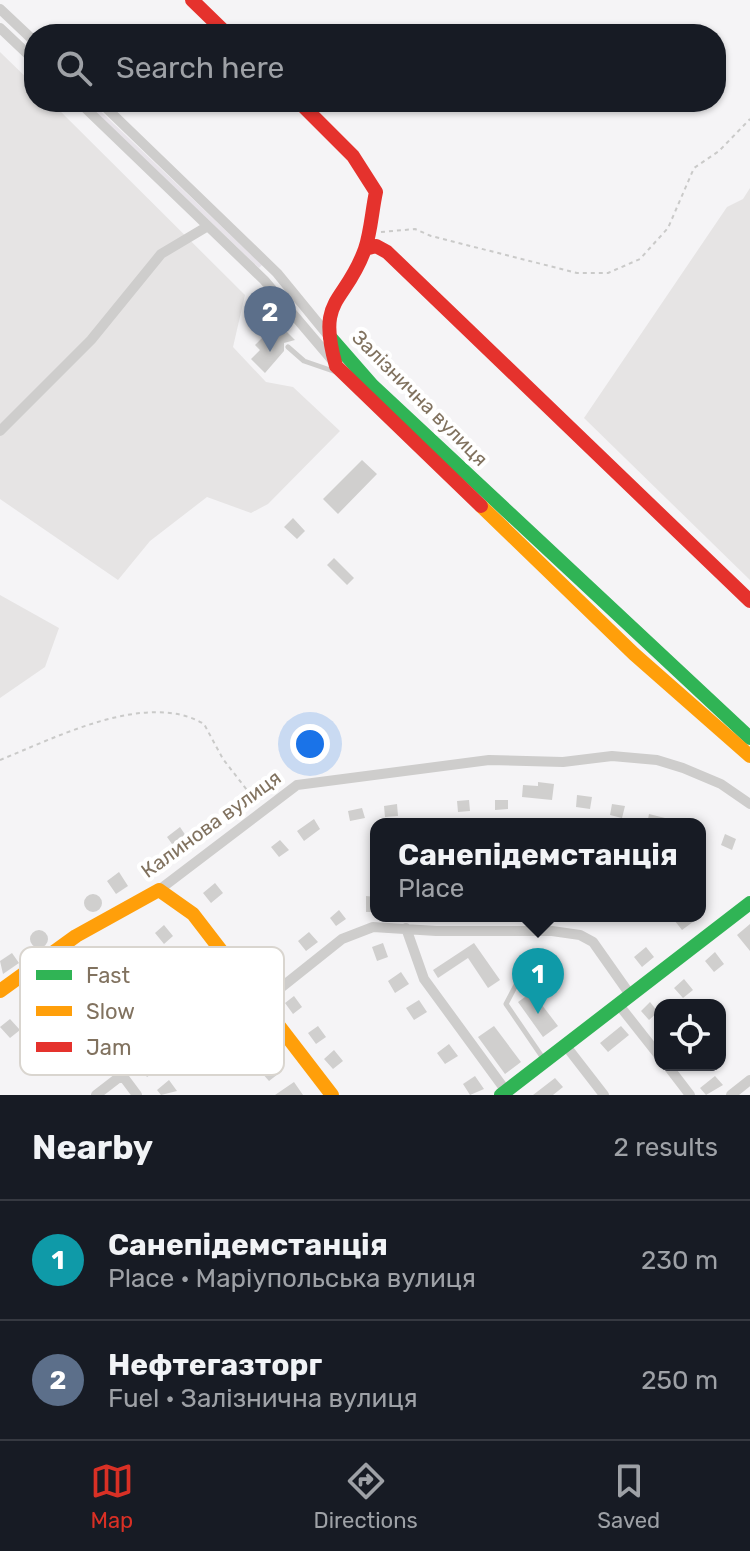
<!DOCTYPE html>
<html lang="en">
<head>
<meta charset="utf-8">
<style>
  :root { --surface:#171b24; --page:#242831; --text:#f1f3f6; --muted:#9ea1a6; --line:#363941; --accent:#d93025 }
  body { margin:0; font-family:Rubik,sans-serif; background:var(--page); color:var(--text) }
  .controls { position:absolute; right:24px; bottom:24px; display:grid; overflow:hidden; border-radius:16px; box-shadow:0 2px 6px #0004 }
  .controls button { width:72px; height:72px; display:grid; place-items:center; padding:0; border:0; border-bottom:2px solid var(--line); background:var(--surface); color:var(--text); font:40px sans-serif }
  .you { position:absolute; left:310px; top:744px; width:28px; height:28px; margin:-20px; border:6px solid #fff; border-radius:50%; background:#1a73e8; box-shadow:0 0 0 12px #1a73e833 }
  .badge { display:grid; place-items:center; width:52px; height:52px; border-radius:50%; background:var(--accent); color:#fff; font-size:26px; font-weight:700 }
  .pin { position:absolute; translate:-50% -66px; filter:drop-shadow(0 2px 4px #0008) }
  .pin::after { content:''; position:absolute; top:42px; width:28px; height:24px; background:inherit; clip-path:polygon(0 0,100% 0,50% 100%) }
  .popup { position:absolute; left:370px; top:818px; width:336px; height:104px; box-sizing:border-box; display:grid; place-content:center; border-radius:16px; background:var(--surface); filter:drop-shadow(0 2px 6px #0005); font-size:26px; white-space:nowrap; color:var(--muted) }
  .popup b { font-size:30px; color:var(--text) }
  .popup::after { content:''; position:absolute; left:50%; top:100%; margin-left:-16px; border:16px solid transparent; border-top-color:var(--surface) }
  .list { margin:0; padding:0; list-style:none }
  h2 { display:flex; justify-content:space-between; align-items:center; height:104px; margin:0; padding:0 32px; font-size:34px }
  h2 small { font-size:26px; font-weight:400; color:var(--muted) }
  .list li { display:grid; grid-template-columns:52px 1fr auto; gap:24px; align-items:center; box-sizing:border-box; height:120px; padding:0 32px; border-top:2px solid var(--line) }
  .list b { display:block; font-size:30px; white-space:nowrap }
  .list p { margin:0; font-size:26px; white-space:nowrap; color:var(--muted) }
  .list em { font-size:26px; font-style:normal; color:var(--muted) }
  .icon { flex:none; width:44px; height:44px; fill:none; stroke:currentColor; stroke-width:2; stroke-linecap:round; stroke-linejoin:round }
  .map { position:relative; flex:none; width:750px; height:1095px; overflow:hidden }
  .search { position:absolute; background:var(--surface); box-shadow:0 2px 6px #0004; left:24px; right:24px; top:24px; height:88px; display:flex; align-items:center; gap:20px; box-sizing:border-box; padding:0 28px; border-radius:32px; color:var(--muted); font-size:30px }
  .sheet { height:344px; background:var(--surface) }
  nav { display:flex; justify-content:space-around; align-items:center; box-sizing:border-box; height:112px; border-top:2px solid var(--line); background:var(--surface); font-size:22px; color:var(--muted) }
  nav a { display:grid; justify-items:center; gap:4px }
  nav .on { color:var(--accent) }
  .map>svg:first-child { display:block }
</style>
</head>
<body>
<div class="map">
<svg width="750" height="1095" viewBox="0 0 750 1095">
  <rect width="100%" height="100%" fill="#f5f4f6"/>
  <path fill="#e6e4e4" d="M0,52L34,85V102H51L245,295L233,347L266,382L293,387L340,431L268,504L251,513L207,497L150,541L118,580L0,499Z
    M750,188V580L584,418L727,207L743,199Z
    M0,595L59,628L45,667L0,698Z"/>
  <path fill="#e8e4ea" d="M85,102H91L262,265L259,268Z"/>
  <path fill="#d0cfce" d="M277,322L295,340L284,343V351L265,373L251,359L260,350L255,345L266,334L274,333Z
    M362,460L377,474L338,514L323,499Z
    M293,518L305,531L297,539L284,527Z
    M334,558L354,578L347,585L327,565Z
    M538,782L554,784L552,800L522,797L523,785L538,786Z
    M577,795L592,797L590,809L576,807Z
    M469,800L470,811L458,812L457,801Z
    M495,800H508V809L495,810Z
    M397,804L398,816L385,817L384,806Z
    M612,804L625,806L622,818L610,815Z
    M362,808L365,818L350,821L348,811Z
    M649,814L677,821V824H647Z
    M314,819L320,829L304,841L297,831Z
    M180,827L190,842L177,851L167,837Z
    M725,834L736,839L732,850L721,845Z
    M280,840L289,850L279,857L271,847Z
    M119,872L128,886L116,894L107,881Z
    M215,883L223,893L211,903L203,893Z
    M84 903a9 9 0 1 1 18 0a9 9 0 1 1-18 0Z
    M366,896L376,897V912H366Z
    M339,910L346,919L336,926L330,918Z
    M671,916H701L682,930Z
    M750,924V951L737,935Z
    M164,925L173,936L164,944L155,933Z
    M30 939a9 9 0 1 1 18 0a9 9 0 1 1-18 0Z
    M309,932L318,942L306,951L298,941Z
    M383,943L388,957L377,961L372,947Z
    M474,943L500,980L488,988L468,958L438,978L433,970Z
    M646,947L654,957L642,967L634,957Z
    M128,952L136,962L128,969L119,959Z
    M715,952L724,964L714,972L705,961Z
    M12,953L19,963L3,974L0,961Z
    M272,960L281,970L267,982L258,972Z
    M196,964L204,974L194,982L186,972Z
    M401,972L409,984L395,993L388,981Z
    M684,979L693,990L683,998L674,988Z
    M92,981L100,992L89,1000L81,989Z
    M532,992L558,1026L543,1037L518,1002Z
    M41,993L50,1004L40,1011L32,1000Z
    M294,996L302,1007L293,1014L285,1003Z
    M419,1000L427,1012L414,1020L406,1008Z
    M225,1001L234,1013L224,1021L214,1009Z
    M650,1002L658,1012L649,1020L641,1011Z
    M10,1019L20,1030L10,1038L0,1027Z
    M123,1021L131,1031L119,1040L112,1030Z
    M246,1026L257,1041L246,1050L234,1034Z
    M318,1026L326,1037L316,1044L308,1033Z
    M494,1026L521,1062L505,1074L478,1037Z
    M621,1026L629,1035L608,1052L600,1043Z
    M449,1044L458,1056L445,1064L437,1053Z
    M334,1050L343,1061L333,1069L324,1059Z
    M84,1051L91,1060L81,1068L74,1058Z
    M157,1058L163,1066L147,1077L141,1069Z
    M275,1061L282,1071L269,1081L261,1072Z
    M475,1076L484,1089L470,1095L463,1084Z
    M715,1076L723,1085L706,1095L700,1088Z
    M555,1078L563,1087L553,1095H533Z
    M169,1080L177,1091L161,1095L157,1090Z
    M294,1082L303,1095H275Z"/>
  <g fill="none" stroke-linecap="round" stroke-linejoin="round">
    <path stroke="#cacac9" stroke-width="2" stroke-dasharray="4 4" stroke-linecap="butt" d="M381,232L415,229L431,236L577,273H608L640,259L668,228L694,168L719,151L750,119
      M0,760C55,738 147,690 204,724L223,759L257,803"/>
    <path stroke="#cecdcc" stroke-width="5" d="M270,330L266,323L275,294
      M288,347L304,361L336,372
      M538,962L517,983L506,1004L545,1061"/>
    <path stroke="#cecdcc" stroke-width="10" d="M0,9L34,41
      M0,28L34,60
      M79,102L264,280L332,360
      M100,102L277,273L327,334
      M0,431L91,340L161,254L208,226
      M159,890L297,785L489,760L563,762L612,756L657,760L683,768L721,784L750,804
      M406,928L424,979L506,1091
      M39,964L137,1095
      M263,1002L342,939L373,927L436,931H552L580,935L593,942L631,996
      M619,1005L660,1057
      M566,1046L604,1095
      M667,1065L690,1095
      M96,1095L122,1075
      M731,1095L750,1080"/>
    <path stroke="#30b455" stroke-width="14" d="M330,337L372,385L750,738
      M501,1095L750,903"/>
    <path stroke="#ff9f0a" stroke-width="14" d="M481,506L634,654L750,756
      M0,991L76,936L159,890L193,914L332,1095"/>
    <path stroke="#e5322d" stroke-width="14" d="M192,0L227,34
      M299,102L353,156L376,192C372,210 371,231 365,249C345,305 316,296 336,366L481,506
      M365,249L376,246L387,252L750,601"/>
  </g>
  <g text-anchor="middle" stroke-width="8" stroke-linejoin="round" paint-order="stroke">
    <g font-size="20" fill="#81725f" stroke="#fff">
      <text transform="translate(420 398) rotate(45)" y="7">Залізнична вулиця</text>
      <text transform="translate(211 824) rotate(-36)" y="7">Калинова вулиця</text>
    </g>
  </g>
  <rect x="20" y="947" width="264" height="128" rx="12" fill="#fff" stroke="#d9d5cf" stroke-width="2"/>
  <rect x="36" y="970" width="36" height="10" fill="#30b455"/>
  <rect x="36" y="1006" width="36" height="10" fill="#ff9f0a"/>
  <rect x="36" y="1042" width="36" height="10" fill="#e5322d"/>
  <g font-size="22" fill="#81725f">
    <text x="86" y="983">Fast</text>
    <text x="86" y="1019">Slow</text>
    <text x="86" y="1055">Jam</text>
  </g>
</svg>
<div class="controls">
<button><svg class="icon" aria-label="locate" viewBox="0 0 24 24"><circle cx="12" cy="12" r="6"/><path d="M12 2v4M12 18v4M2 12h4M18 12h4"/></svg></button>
</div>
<div class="you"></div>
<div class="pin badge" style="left:538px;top:1014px;background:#0f9aa8">1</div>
<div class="popup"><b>Санепідемстанція</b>Place</div>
<div class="pin badge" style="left:270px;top:352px;background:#5c6f8a">2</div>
<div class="search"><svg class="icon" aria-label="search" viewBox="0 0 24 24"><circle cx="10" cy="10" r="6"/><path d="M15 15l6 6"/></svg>Search here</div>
</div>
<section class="sheet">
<h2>Nearby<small>2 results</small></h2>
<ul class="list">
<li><span class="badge" style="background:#0f9aa8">1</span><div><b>Санепідемстанція</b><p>Place · Маріупольська вулиця</p></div><em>230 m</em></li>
<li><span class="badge" style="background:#5c6f8a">2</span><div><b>Нефтегазторг</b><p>Fuel · Залізнична вулиця</p></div><em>250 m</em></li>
</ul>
</section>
<nav>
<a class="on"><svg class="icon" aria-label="map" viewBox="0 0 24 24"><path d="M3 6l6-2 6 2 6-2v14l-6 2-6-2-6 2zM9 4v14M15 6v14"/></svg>Map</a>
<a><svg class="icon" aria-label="directions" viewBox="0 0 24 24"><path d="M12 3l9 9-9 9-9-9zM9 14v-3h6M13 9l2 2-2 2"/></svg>Directions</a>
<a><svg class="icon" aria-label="saved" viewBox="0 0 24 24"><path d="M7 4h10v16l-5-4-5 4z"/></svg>Saved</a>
</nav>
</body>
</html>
